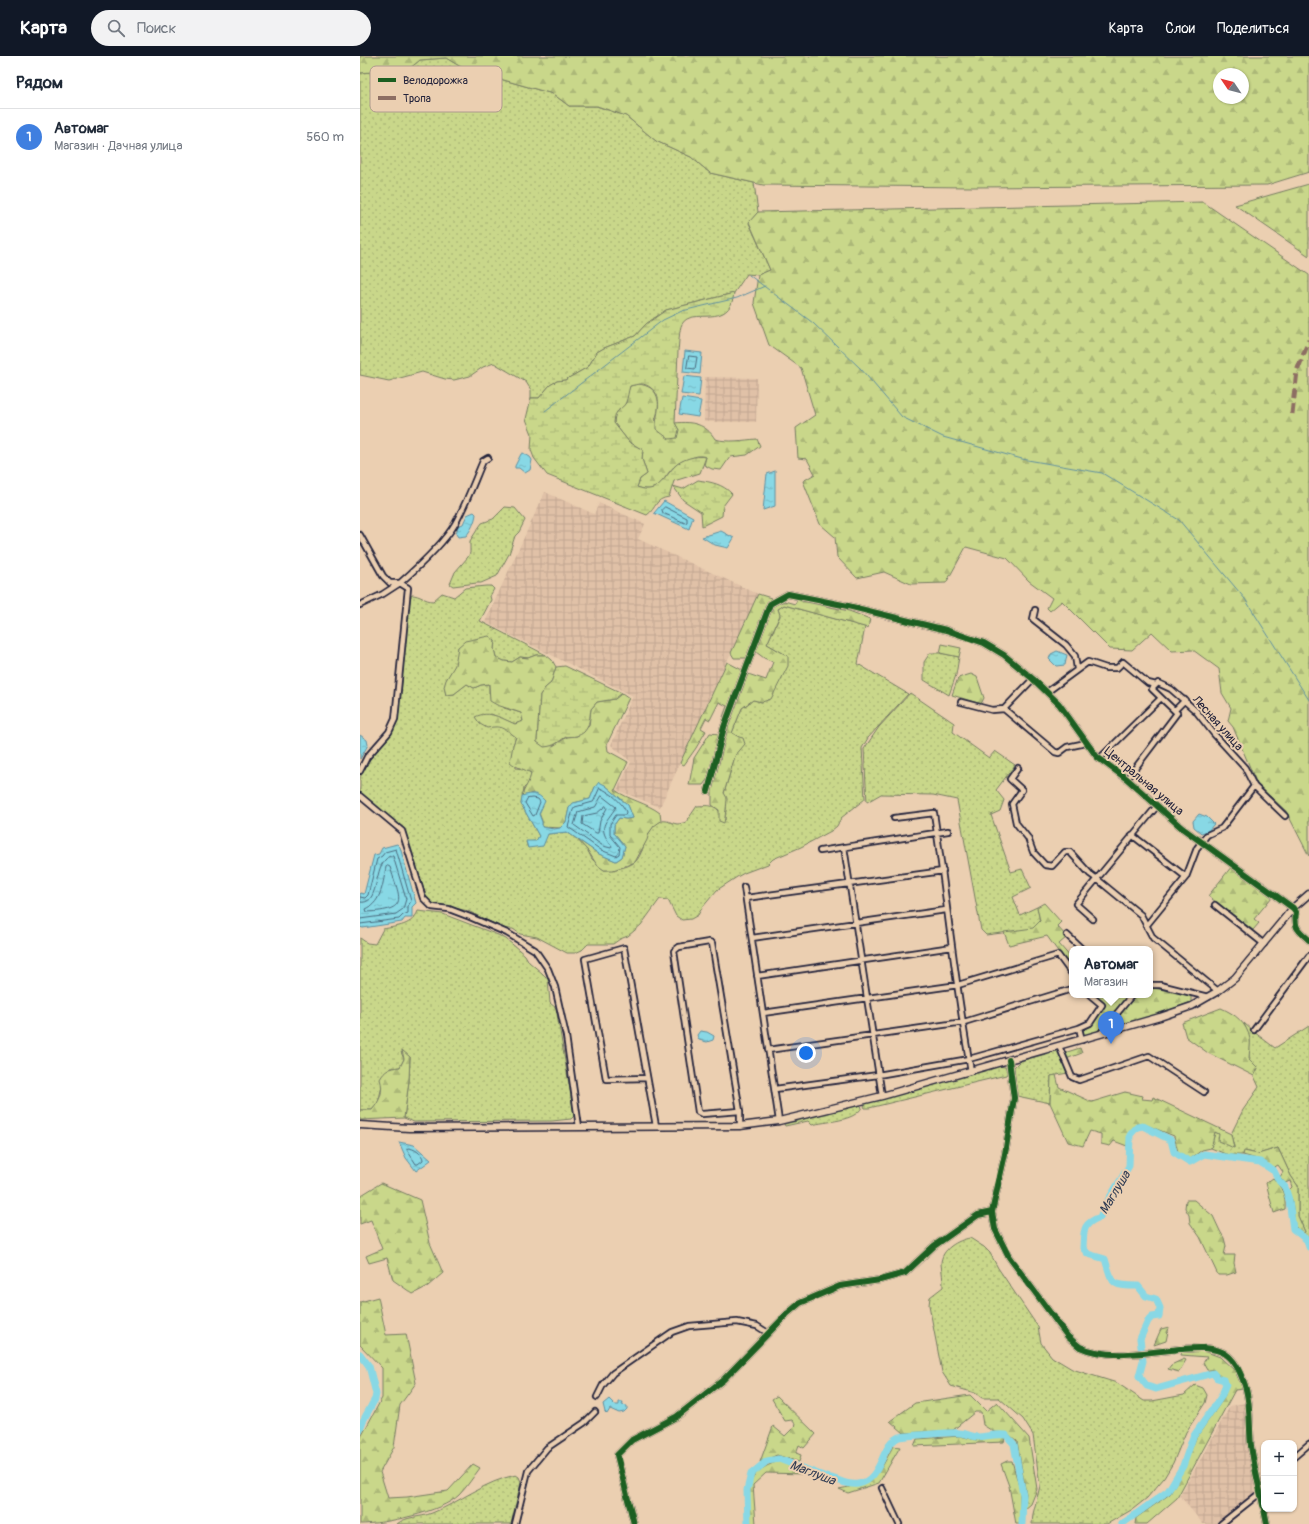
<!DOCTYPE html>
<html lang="ru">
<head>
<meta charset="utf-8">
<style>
  :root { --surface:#fff; --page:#f2f2f3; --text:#1f2937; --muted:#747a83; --line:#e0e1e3; --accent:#111827 }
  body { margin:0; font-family:Pangolin,sans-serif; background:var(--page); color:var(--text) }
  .controls { position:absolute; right:12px; bottom:12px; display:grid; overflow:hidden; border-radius:8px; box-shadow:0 1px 3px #0004 }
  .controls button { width:36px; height:36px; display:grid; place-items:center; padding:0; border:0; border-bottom:1px solid var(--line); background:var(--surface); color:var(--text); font:20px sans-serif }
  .compass { position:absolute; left:853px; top:12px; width:36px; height:36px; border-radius:50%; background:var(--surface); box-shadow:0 1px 3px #0004; rotate:305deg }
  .you { position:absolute; left:446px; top:997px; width:14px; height:14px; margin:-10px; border:3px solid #fff; border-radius:50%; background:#1a73e8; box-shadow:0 0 0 6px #1a73e833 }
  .badge { display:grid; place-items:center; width:26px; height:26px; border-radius:50%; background:var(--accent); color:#fff; font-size:13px; font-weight:700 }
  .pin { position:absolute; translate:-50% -33px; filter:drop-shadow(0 1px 2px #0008) }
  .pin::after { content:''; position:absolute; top:21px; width:14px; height:12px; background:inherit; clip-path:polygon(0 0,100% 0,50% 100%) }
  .popup { position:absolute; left:709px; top:890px; width:84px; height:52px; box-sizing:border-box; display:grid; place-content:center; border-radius:8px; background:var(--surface); filter:drop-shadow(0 1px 3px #0005); font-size:13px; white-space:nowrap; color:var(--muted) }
  .popup b { font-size:15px; color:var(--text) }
  .popup::after { content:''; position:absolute; left:50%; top:100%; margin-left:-8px; border:8px solid transparent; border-top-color:var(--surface) }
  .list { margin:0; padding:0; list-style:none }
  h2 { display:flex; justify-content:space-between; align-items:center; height:52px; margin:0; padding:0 16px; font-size:17px }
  h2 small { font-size:13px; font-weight:400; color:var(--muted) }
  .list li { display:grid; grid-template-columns:26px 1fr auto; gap:12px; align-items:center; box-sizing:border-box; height:56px; padding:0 16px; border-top:1px solid var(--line) }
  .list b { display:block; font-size:15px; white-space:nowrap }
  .list p { margin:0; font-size:13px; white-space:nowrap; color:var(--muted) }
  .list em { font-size:13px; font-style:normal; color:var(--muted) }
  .icon { flex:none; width:22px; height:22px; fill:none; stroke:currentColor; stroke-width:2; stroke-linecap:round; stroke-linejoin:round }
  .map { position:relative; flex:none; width:949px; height:1468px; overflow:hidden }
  header { display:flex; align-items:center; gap:24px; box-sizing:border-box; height:56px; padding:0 20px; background:var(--accent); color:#fff }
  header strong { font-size:19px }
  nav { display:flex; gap:22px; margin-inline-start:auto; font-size:14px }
  .search { width:280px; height:36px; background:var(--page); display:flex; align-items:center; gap:10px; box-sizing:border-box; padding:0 14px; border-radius:22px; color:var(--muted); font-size:15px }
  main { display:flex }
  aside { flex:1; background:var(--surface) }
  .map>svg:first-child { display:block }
</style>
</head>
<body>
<header>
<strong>Карта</strong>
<div class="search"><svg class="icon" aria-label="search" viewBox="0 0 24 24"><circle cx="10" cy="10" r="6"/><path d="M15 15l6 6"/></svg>Поиск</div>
<nav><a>Карта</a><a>Слои</a><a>Поделиться</a></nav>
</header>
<main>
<aside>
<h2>Рядом<small></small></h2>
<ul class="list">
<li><span class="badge" style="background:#3f7fe0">1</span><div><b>Автомаг</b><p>Магазин · Дачная улица</p></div><em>560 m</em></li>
</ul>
</aside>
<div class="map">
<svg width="949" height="1468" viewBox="0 0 949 1468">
  <defs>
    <pattern id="industrial-grid" width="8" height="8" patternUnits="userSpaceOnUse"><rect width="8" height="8" fill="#e0c1a7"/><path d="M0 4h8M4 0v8" fill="none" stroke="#c0a691"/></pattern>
    <pattern id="grass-dots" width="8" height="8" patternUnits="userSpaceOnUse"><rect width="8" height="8" fill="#c9d78a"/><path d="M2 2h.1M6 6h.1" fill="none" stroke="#acb878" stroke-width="1.8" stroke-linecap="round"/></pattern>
    <pattern id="forest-firs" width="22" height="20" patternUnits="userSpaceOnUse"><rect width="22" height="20" fill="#c9d78a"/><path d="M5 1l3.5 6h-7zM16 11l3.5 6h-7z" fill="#acb878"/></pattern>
    <pattern id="wetland-marsh" width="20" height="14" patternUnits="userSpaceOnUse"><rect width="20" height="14" fill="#c9d78a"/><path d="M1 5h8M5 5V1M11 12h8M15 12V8" fill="none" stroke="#acb878"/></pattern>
    <pattern id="water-ripples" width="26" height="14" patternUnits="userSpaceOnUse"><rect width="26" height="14" fill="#88d8e5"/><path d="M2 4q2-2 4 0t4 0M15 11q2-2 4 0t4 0" fill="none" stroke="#75b9c5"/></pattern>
  </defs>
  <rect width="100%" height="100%" fill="#ebcfb1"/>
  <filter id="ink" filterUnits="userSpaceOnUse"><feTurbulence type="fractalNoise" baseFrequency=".025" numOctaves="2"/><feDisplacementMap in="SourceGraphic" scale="8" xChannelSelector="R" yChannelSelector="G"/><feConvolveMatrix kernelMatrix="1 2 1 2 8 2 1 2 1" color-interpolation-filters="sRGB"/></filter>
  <g filter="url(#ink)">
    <path fill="url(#industrial-grid)" d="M345,321L397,322L396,366H344Z
      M185,436L234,458L239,447L285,468L278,483L398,538L300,751L257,734L271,706L251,689L273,640L125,566Z
      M885,1347L889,1392L896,1438L856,1468H843L820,1440L870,1350Z"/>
    <path fill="url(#grass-dots)" stroke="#767c62" d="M86,2L122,23H140L193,38L209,50H236L266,60L296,85L331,101L350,117L394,127L398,156L389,167L410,214L398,219L387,218L374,237L306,254L286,268L275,280L244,292L237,296L228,311L205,324L197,325L190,329L179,342H171V334L166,326L134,307L123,311L110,320L94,324L85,323L62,316L29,325L0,319V17L49,13L60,4Z
      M145,451L155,452L165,464L159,476L155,480L149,498L137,520L121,527H117L93,530L90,528L95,516L108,501L110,497V485L117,474L122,467L133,463Z
      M126,530H131L134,533L130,540L131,544L120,565L186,599H176L168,602L160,601L152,606L144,605L136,601L134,593L135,585L98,591C98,597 97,604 95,610C89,622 82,625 86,639L94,638L107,628L114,632L121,629L129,628V637L144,652L161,657L163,665L155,668L131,658L135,670L143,671L156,681L153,689L156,712L164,713L171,717L170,726L164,732L161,748L179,780L176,785L166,786L168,792L188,778L207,776L217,783L228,795L232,803L244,814C253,814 267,812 275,806C285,797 286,769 302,765C308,764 311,767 317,768C320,768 323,767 326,766L337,750C354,749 356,749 365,764C365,753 369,747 364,737L375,700L380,693L379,681L372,677L382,652L393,644L402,646L428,600L407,588L420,560L418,553L424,549L505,571L498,608L548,638L508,682L502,692L505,743L481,762L477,770L471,775L441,791L413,803L408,808L384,817L377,821L357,834L342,852L338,859L331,863L322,864L316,860L308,844L300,843L281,869L268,880L260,883L253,888H228L222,894L215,897H207L177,881L160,878L153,873H145L108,855L82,849H74L67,844L65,841L45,774L0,738V722L6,708L28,681L35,669L41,638L48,550L50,542L52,539C60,539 65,545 73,545L82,537L94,541L105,532Z
      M570,597H580L599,601L596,619L589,639L564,624V606Z
      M550,637L594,667L593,676L629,702L635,695L655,709L636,734L644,744L640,755L631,759L651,816L662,813L671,832L653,841L660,859L677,851L680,865L673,873L626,879L621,874L597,744L573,739L521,738L507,746L504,693L519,671Z
      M58,855L83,858L138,879L146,883L165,899L169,906L182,917L188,923L190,947L196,952L213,1052L214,1060L211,1063L192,1065L54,1066L44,1062L49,1025L50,1001L41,996L44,1003L40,1011L31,1012L22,1030L18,1047L12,1054H0V882L7,887L15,888L23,873C38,870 52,870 58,855Z
      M884,967L894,976L915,992L949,970V1184L942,1178L945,1176L938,1160V1130L931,1120L918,1092L898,1098L885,1095L883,1099H868L851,1092L855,1076L859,1078L874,1092L871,1078L883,1054L899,1031L894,1020L898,1012L889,1003L890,984Z
      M697,995H699L708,1017L691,1020L690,1047L657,1040L654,1011L660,1005Z
      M638,1010L645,1011L648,1016L646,1019L509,1052H505L504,1050L506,1046Z
      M500,1049L502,1051C495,1066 465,1065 452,1069L448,1065L425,1070L424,1068Z
      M610,1182L624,1191L630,1197L638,1212L678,1271L681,1287L692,1301L712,1313L757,1327L784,1345H792L824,1339L835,1329L843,1332L847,1339L845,1347L826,1376L813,1407L804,1422L787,1442L773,1453L747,1468H672L673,1458L680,1430L673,1379L663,1363L639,1342H622L615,1337L591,1330L582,1316L569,1249L570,1241L583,1231C583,1223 582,1216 581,1208C581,1193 598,1184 610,1182Z
      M156,1419L159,1421L161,1426L151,1468H37C46,1460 60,1462 72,1457C100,1446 125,1425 156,1419Z"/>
    <path fill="url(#forest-firs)" stroke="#767c62" fill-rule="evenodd" d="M0,0H949V116L907,129L612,131L403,129L350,117L331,101L296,85L266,60L237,50H209L193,38L140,23H121L86,2L60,4L49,13L0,17ZM859,18H883V42H859Z
      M949,128V200L875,149Z
      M843,146L949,219V800L926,755L897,728L873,671L868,665L871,652L862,637L859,613L833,594L812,595L792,576L772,594L750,593L702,545L690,555L687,552L692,542L669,525L647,502L606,491L586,527L551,528L524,516L497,522L477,501L475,481L460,468L443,425L455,418L447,403L438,402L436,372L455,359L441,312L409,289L394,247L398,219L410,214L389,166L398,156Z
      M278,328C299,330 302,347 295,364L319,374L315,367C332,365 346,368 355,383C369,387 383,384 397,383L400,390L387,399L370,401L361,414L352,413L344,409L346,401C339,399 337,400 331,402C326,404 321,405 316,409C303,419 301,440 277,431L280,423L287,418L282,403L283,394L269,386L254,367V359L266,347L267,338L270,330Z
      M398,538L411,542L387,602H374L371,597Z
      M437,544L489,555L510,563L508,572L424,549L418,553L420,559L407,588L428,600V610L411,643L402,646L393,644L382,652L372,677L379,681L383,682L385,688L375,700L364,737C365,739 367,741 367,743C367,745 365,764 364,767L359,765V754L352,749V735L368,672L388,618L406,624L413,606L404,602L396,596L413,550L424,545L435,548Z
      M129,580L135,585L134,593L136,601L144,605L152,606L160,601L168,602L176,599H186L192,604L196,611L191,627L185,632L180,639L177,686L193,690L207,681L217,680L229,670L231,653L237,646L255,643L262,637L269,642L247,688L248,695L268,706L255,734C269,744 287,747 300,757L301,765L294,770L289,777L287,784L275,806L268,809L253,814H244L237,809L228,795L217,783L239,798L256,805L262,801L265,790L254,777V769L259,762L266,763L273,762L268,749L245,729L235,731L230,743L214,747L209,752L206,766L201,772L182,771V766L173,737L162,740C164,732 170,726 171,717C164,713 157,712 150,706L153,689L156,681C144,672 142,669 127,672L120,668L115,661C129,654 141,662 155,668L163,665L161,657L137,649L130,645L129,628L121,629L114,632L107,628L94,638L86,639L84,631L86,624L95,609L98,591L105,585Z
      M367,606L384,615L366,662L363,661L367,650L359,646L350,664L346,662L341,672L346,675L336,692L324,709L320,707Z
      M611,618L617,621L624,642L621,648L592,639L598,622Z
      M350,677L359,678L349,721L343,729H329L334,702Z
      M872,810L912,841L894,863L899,867L893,874L848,840Z
      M684,847L701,866L697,870L707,881L699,888L712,903V906L710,908L712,910V915L687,880L649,889L644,876L673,872L680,865L677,851Z
      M793,932L831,939V946L794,960L755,969V963L777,939H790V933Z
      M734,939H745L753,945L758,939H769L738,975L723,980L722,973L732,968L744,948Z
      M861,952C875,958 887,967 890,983C891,989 889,997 889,1003L898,1012L894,1020L848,997L826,981L822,967Z
      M720,992L722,997L706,1003L704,997Z
      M42,994L50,1001L49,1025L44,1062L0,1064V1054H12C20,1045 24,1035 20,1023C25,1014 30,1012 40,1011L44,1003Z
      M696,1019L699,1031L732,1046L765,1036L783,1040L782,1043L792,1044L793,1041L871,1078L874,1092L858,1085L859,1078L855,1076L851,1092L842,1094L830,1103L818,1096L814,1080L784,1068H776L768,1078L767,1090L754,1085L750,1090L741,1088V1078L730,1075L723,1090L708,1086L690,1047L691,1020Z
      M918,1092L931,1120L938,1130V1160L945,1176L942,1178L935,1170L932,1144L928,1135L932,1131L930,1125L925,1127L920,1121L923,1116L918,1109L913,1112L904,1105L883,1099L884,1095L898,1098Z
      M913,1122C922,1132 926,1139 925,1153L914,1157L906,1127Z
      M21,1127L60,1144L70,1187L83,1217L68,1230L53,1238L33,1224L27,1202L9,1207L6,1200L22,1193L11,1164L0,1168V1140Z
      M826,1144H834L853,1160L860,1175L864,1182L866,1190L864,1199H875L874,1207L876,1216L867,1219H858L840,1181L830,1167L829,1159L825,1152Z
      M18,1241L26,1279L46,1278L56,1327L40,1349L34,1391L20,1416L28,1442L47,1441L88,1435L113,1408L120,1412C113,1421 107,1431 99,1439C82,1456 24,1468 0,1468V1383L22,1342V1312L0,1289V1246Z
      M809,1271L806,1285L794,1289L801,1273Z
      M822,1295H844L860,1301L875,1315L883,1333L875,1334L817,1442L787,1468H775L776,1462L810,1438L825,1410L836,1382L864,1342L868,1328C865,1321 858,1320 854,1314H847L843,1307L847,1301L821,1299Z
      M824,1303L826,1304L819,1316L808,1313L811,1309Z
      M610,1339L626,1355L637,1346L669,1382L677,1433L671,1448L664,1454L666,1438L657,1385L647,1377L634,1376L623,1369L621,1356H615L593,1374L544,1377L530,1365L555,1347Z
      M417,1340L456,1378L444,1392L439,1389L436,1397L441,1399L439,1406L417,1399L400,1406L413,1370L425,1380L436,1369L432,1364L425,1365L412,1343Z
      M600,1380L616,1384L635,1380L645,1382L644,1386L554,1390L557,1383Z
      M533,1390L540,1391L519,1427L488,1437L479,1433C515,1426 517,1422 533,1390Z
      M419,1405L459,1420L457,1424L444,1418L406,1417L393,1429L396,1468H390C389,1435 382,1417 419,1405Z
      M647,1405H652L660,1434V1468H656L649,1430L641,1408Z"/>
    <path fill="url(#wetland-marsh)" stroke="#767c62" d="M374,237C370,275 332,250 322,268C319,273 319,289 318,295C317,319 316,343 315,367L319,374L317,382L309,383L296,373C295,359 305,342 291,332C284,326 278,328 270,330C268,336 268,341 266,346C262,355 255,351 254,367L269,386L283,394L282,403L287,418L280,423L277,431C297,439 303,423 314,411C321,403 336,399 346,401L340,417L314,425L309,441C294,443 297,452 287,459L187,419L174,402L171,394L172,378L166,363L171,342H179L190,329L197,325L205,324L228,311L237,296L244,292L275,280L286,268L306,254Z
      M338,424C351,426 363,428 372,438L363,450L362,460L342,470L341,456L323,444L313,430L323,433Z
      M205,610L262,637L255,643L237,646L231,653C229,664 230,677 216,680C213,681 209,680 206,681C197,686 196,690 184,691L177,686L180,639L185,632L191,627L196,611Z"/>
    <path fill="#c9d78a" stroke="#767c62" d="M582,588L601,592L599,601L580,597Z"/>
    <path fill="url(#water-ripples)" stroke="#5f8fa1" d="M325,295L342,297L340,318L323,316Z
      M324,320L341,322L339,340L321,338Z
      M322,342L341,345L338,361L319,358Z
      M163,397L170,401L172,404L170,414L165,417L159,412H155V410L161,398Z
      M415,415V450L403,454L407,418Z
      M304,445L333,461L329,473L294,457Z
      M114,456L116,458C115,466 111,474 106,480L98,481L96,478L98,470L103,468L107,459Z
      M361,475L374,482L368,492L355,489L342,481Z
      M697,595L707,599L705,609L696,610L689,603L691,598Z
      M0,679L7,684L8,689L0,703Z
      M239,726L245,729L268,749L273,762L266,763L259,762L254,769V777L265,790L262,801L256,805L239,798L207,776L188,778L183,790L168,792L166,785H176L179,780L161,748L162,740C173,737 177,736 185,745L179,758L182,766V771L194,773L200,772L206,766L209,752L213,747L230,743L235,731Z
      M839,758L847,761L854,768L848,775L841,777L834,771L833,765Z
      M37,788L40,791L56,847L52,851V862H45L42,866L3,872L0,871V837L4,838L14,799L19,798L22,792Z
      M340,975L347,976L354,980L353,984L347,986L339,984L337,979Z
      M39,1086L54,1089L71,1104L56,1115L46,1102Z
      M249,1343L255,1349H259V1346H263L262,1349L267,1350V1353L264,1356L259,1357L250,1353L247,1358L245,1356L243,1348Z"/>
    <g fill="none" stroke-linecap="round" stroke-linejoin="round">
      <path stroke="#4b6b7f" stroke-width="1" d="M329,300L337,301L335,313L327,312Z
        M305,451L327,462V466L325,467L303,457L302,454Z
        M240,732C249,735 263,747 266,756L265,759H256L250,768V779L260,791L259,798L256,800L241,794L208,771L213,754L215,751L233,746Z
        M242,740L256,751C246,767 236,771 252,790L251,792L243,790L214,769L218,756L235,751Z
        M173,742L178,743L180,746L175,759L173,760L165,747L167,743Z
        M246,750L247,752L240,765L238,777H236L222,768L223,760L237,757Z
        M28,810L30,811C40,843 50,854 7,856L6,853C22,846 23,826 26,811Z
        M0,841L5,842L8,839L17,803L22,800L25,796L36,793L51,845L48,850V857L43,859L39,863L0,868
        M0,846C19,850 14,814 25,804C28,801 28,800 33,800L46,843L43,853L36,858L0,863
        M48,1092C54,1092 63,1098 63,1104L58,1108H56L47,1094Z"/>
      <path stroke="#5f8fa1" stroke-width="1" d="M389,219L453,267L501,313L542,361L583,381L662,403L742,417L819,464L885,543L949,644
        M185,355L303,264L322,255L377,242L405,230"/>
      <path stroke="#88d8e5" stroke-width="7" d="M0,1298L9,1310L16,1338L15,1343L3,1365L0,1374
        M388,1468L387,1434L391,1418L407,1405L419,1403L466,1421C478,1422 485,1430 498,1428C523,1424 520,1389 539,1381C544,1380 594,1376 600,1377C606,1377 612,1381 618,1381C629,1380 634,1378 646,1379L654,1388L663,1439L662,1468
        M762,1468L808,1435L823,1410L833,1381L861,1341L866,1329L864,1324L857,1322L853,1317L796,1333L787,1330L779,1320L783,1305L780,1283L788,1265L792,1261L799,1260L800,1252L796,1243L786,1240L778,1230C750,1230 753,1228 745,1203L728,1198L723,1192C724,1174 722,1168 740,1161L747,1146L769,1110L770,1079L777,1071L783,1070L811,1084L814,1096L830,1106L844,1098L900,1106L914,1115L919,1125L925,1131L929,1144L933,1173L947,1184L949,1191"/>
      <defs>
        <path id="minor" d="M0,479L23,520L30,527H40C57,512 84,487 95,468C106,448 114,426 123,405L128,402
          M0,549L23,538L40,527L48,532L35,663L29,676L7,701L0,715
          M675,554L673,563L706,589L715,600L717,613
          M687,636L728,606L746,612H757L763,606L788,627L796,629L798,627L811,633L836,655L854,678L885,712L894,730L925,760
          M601,646L632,654L644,653L695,696L699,697L707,691L726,687
          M644,653L673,623
          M815,654L825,644
          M739,703L801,642
          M658,712L650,723L662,734L652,748L656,767L668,782L673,796L685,809L692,810L705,796H710L730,818L737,823L781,859L793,882L858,935
          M767,723L817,657L792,633L796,629
          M348,735L364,671L410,548L428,538L488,550L586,574L624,587L644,599L673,623L699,648L737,701L767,723L822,772L933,852L936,856C934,872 937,873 949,884
          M0,740L42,775L63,842L72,851L89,853L110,861L147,877L175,894L188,913L195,931L206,980L219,1071
          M534,762L574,757C587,843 595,930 611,1015
          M772,779L826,821
          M484,791L522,1040
          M460,795L588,775
          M384,831L419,1065
          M386,842L583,815
          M855,849L904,888
          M733,863L716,848L797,750
          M786,870L826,821L837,792L847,779L862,772L894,730
          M707,879L722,893
          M392,882L586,854
          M397,920L592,891
          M790,929H800L848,941
          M403,957L598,929L698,899L712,918
          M719,972L722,984
          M894,974L949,900
          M740,978L772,939
          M699,990L712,1021L719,1024L789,1000L844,1036
          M408,994L604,966L712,933
          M649,1004L654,1042L645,1098L632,1156L635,1173L649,1201L708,1281C712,1284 716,1288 720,1291C747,1304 790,1296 820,1293C834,1292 848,1290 862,1296C873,1301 879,1313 883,1324C891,1343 889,1370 891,1390C895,1416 902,1442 907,1468
          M287,1022L246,1023L225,903L264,892L296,1070
          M415,1033L518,1019L609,1003L719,972L730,967L742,949L730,939
          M380,1055L342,1058L338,1056L314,895L319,891L349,886L352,887L380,1055V1070
          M237,1341L243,1329L253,1317L312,1276L329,1270L377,1266L397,1270L408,1277
          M934,1401L949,1388
          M522,1432L539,1468
          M155,1468L168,1415L187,1392L224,1367L235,1356
          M274,1468L257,1399L272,1384L316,1361L363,1324L428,1257L440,1247L480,1230L520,1224L545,1217L574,1190L618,1159L632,1156
          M861,1468L900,1437L904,1432"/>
        <path id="major" d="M0,1069L49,1072L380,1070L419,1065L522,1040L800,961L832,950L858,935L875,922L933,852L949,838"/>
      </defs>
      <use href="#minor" stroke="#22223b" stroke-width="8"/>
      <use href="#major" stroke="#22223b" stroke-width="9"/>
      <use href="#minor" stroke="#ebcfb1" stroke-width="4.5"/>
      <use href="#major" stroke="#ebcfb1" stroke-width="6"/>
      <path stroke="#8d6e63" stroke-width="5" stroke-dasharray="10 5" stroke-linecap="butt" d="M932,358L937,315L949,284"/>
      <defs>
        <path id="cycleway" d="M348,735L364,671L410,548L428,538L488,550L586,574L624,587L644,599L673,623L699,648L737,701L767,723L822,772L933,852L936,856C934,872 937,873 949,884
          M649,1004L654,1042L645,1098L632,1156L635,1173L649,1201L708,1281C712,1284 716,1288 720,1291C747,1304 790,1296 820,1293C834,1292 848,1290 862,1296C873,1301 879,1313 883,1324C891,1343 889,1370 891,1390C895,1416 902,1442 907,1468
          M274,1468L257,1399L272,1384L316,1361L363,1324L428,1257L440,1247L480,1230L520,1224L545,1217L574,1190L618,1159L632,1156"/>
      </defs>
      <use href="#cycleway" stroke="#ebcfb1" stroke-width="8"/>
      <use href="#cycleway" stroke="#1b5e20" stroke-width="6"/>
    </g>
  </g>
  <g text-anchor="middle" stroke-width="4" stroke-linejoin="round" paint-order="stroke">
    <g font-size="12" fill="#22223b" stroke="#ebcfb1">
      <text transform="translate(858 667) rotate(48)" y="4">Лесная улица</text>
      <text transform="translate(784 725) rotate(40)" y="4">Центральная улица</text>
    </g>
    <g font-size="13" font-style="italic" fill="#313d54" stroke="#ebcfb1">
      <text transform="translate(754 1136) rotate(-59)" y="5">Маглуша</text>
      <text transform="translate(453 1416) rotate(21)" y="5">Маглуша</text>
    </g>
  </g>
  <rect x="10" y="10" width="132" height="46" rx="6" fill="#ebcfb1" stroke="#af9b8e" stroke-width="1"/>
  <rect x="18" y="22" width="18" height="4" fill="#1b5e20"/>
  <rect x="18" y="40" width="18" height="4" fill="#8d6e63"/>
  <g font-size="11" fill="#22223b">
    <text x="43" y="28">Велодорожка</text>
    <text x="43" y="46">Тропа</text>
  </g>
</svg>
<div class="controls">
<button>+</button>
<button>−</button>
</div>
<svg class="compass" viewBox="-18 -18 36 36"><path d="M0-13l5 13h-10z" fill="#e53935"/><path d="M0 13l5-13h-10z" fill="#747a83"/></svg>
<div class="you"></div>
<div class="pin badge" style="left:751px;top:988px;background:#3f7fe0">1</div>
<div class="popup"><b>Автомаг</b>Магазин</div>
</div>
</main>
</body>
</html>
